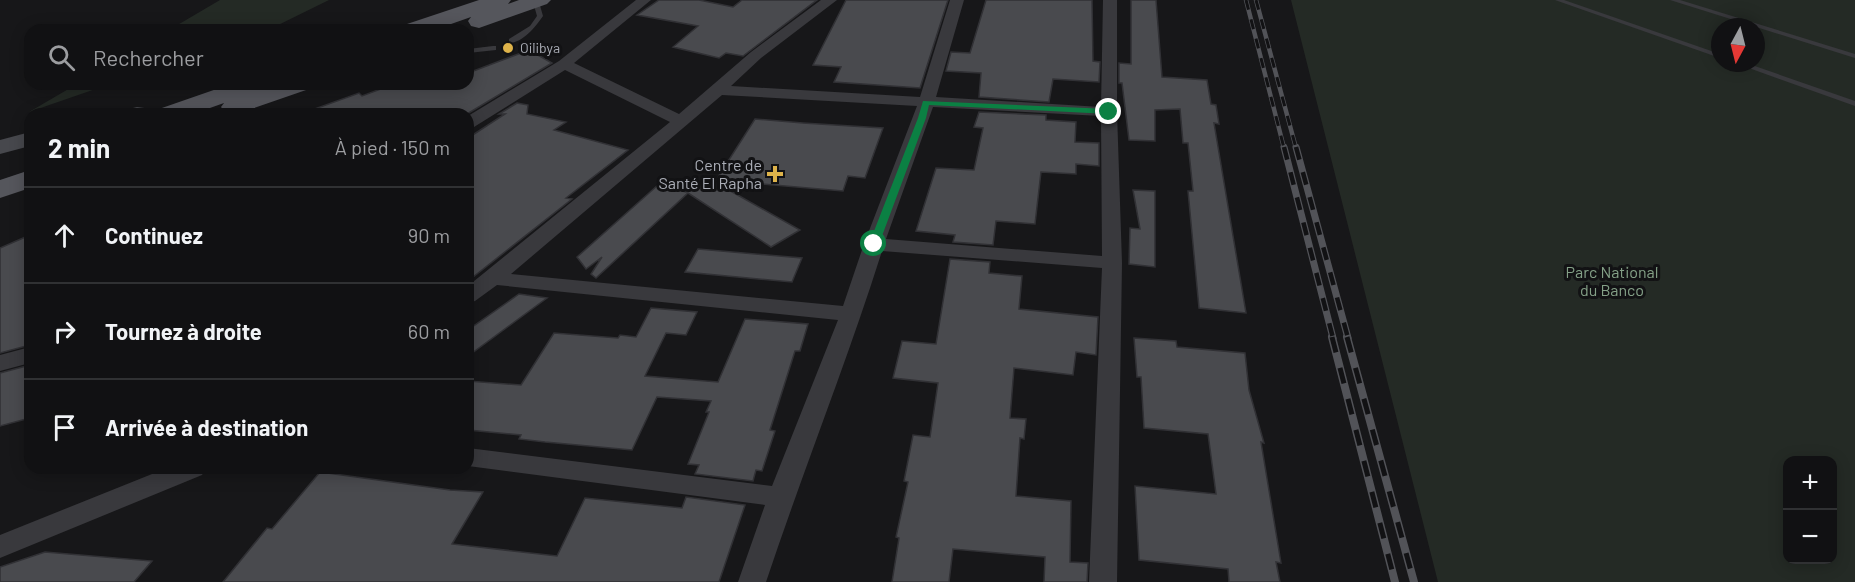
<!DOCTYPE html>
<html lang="fr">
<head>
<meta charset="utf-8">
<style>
  :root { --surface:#111113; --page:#1e1f21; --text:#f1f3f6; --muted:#9c9da0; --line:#303133 }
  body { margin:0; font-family:Barlow,sans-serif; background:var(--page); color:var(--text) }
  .controls { position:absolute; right:18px; bottom:18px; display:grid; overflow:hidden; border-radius:12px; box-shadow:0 3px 15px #0003 }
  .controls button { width:54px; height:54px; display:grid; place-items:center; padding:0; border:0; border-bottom:2px solid var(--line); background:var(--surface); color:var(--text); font:30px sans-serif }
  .compass { position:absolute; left:1711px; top:18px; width:54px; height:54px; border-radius:50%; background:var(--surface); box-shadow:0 3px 15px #0003; rotate:187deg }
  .stop { position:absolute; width:18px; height:18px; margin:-14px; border:4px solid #0b8043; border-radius:50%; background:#fff }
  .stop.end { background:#0b8043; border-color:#fff; box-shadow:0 2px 6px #0008 }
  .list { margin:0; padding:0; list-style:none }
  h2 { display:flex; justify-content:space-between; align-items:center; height:78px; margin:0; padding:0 24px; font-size:26px }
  h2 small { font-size:20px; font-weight:400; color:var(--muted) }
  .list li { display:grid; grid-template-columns:39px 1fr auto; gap:18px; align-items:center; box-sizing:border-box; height:96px; padding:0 24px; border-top:2px solid var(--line) }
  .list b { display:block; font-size:22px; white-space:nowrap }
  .list em { font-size:20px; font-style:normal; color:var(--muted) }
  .icon { flex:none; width:33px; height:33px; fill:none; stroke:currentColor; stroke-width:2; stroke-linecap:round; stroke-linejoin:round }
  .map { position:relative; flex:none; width:1855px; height:582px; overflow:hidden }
  .search { position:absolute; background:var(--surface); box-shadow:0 3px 15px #0003; left:24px; top:24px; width:450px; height:66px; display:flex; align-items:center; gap:15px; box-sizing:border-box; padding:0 21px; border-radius:18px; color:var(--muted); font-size:22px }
  .panel { position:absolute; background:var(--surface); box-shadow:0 3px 15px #0003; left:24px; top:108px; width:450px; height:366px; border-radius:18px }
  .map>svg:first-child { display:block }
</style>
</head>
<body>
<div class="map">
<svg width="1855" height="582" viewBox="0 0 1855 582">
  <rect width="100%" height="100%" fill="#171719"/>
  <path fill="#242a25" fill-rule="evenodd" d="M220,0H329L268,30H169Z
    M1291,0H1855V582H1438ZM1720,27H1756V63H1720ZM1788,460H1832V560H1788Z
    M77,84H110L29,112Z"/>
  <path fill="#494a4e" stroke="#313135" stroke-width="1.5" d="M659,0H699L733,7L742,0H817L743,56L726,53L719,58L673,47L698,26L637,15Z
    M846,0H948L920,88L834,82L841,67L813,65Z
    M986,0H1092L1093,61L1100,62L1099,82L1053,79L1049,102L979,97L981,73L946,71L951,52L970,53Z
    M1131,0H1156L1162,77L1207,80L1211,104L1216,105L1219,124L1214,123L1246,313L1199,308L1188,191H1193L1188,143H1183L1180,109L1155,110V141L1129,140L1122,83H1119V63L1131,64Z
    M529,50L552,63L467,114H309V111L359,93L362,96L394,84H468V73Z
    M517,103L528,105L527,114L566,122L554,130L628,150L566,198L572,199L468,281V138L505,114H499Z
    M979,112L1046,115V120L1076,122L1075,142L1099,143V166L1076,164V174L1041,172L1035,224L996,221L993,245L953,242L955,235L916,231L936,168L974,170L983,128L974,127Z
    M755,119L803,123L883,128L865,178L848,176L843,191L716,180Z
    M711,180L800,230L771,247L688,193L596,278L591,274L602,257L586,269L577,257L658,185L686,192Z
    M1133,190L1155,191V267L1129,264L1130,228L1140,229Z
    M30,235V345L0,353V248Z
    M698,249L802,258L792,282L685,272Z
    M950,259L990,262L989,273L1022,276L1019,309L1098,317L1096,355L1076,352L1073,375L1014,368L1010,418L1026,419L1024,439L1020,438L1016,496L1071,501L1070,562L1088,563L1087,582H1044L1045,557L953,549L949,582H892L899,538L896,537L908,482L904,481L913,435L930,437L938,383L893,378L902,341L936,344Z
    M519,294L547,298L468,356V330Z
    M651,308L697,312L686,335L666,333L645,376L718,382L745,319L808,324L800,351H795L770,430L775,431L762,471L756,470L753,481L695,474L699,465L688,464L709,412H706L711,401L657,397L632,450L545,442L519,439L521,435L468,430V381L521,385L554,333L618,338L620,335L636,337Z
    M1134,338L1176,341L1177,347L1245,353L1249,390L1264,443L1261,442L1281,563L1276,562L1280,582H1229L1228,569L1139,560L1135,486L1216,494L1208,434L1144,428L1141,377H1137Z
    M30,365V418L0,426V373Z
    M320,472L450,490L483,492L452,544L557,556L585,498L682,508L686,497L745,505L719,582H223L267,528L272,529Z
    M45,552L152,561L134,582H0V567Z"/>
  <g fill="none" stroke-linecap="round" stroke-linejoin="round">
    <path fill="#39393d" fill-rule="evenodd" d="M536,0L539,2L543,16C536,26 523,43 509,43V39L530,26L537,16L533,2Z
      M1555,0H1564L1720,54V58Z
      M1670,0H1680L1855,54V58Z
      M493,46H496V50L468,53V49Z
      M1735,63H1746L1855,101V106Z"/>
    <path fill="#39393d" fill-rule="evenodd" d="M636,0H651L574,63L679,114L751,52L821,0H837L761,58L731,86L920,97L950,0H964L936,97L1101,107L1103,0H1117V112L1122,263L1117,582H1089L1102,268L882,251C847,362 803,471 766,582H738L765,505L468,466V448L772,486L838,320L497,285L475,301L468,303V286L670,122L565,70L474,127L468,128V116L559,61ZM722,95L917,106L864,244L843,306L511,274ZM933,107L1101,116L1102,256L886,239Z
      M30,347V363L0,371V355Z
      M167,468H206L202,475L0,558V535Z"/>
    <path fill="#47484d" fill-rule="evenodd" d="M137,107L152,109L155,114H126L129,109Z
      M30,132V146L0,154V140Z"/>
    <path fill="#55565c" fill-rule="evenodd" d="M479,0H511L508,4L519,0H551L547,4L479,28L471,26L468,21L471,17L434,30H401L404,25Z
      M231,84H267L264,88L276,84H312L309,89L237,114L225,112L221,107L224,103L193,114H155L159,109Z
      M30,170V188L0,198V180Z"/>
    <defs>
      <path id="rail-far2" d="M1246,0L1284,148
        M1256,0L1296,148"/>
      <path id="rail-far1" d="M1284,147L1333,338
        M1296,147L1348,338"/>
      <path id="rail" d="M1332,337L1395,582
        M1347,337L1414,582"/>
    </defs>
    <use href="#rail-far2" stroke="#525358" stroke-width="4.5"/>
    <use href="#rail-far1" stroke="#525358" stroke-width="7"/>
    <use href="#rail" stroke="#525358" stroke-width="8"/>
    <use href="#rail-far2" stroke="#121214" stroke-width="3" stroke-dasharray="10" stroke-linecap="butt"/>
    <use href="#rail-far1" stroke="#121214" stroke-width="4.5" stroke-dasharray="13" stroke-linecap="butt"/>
    <use href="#rail" stroke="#121214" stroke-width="5" stroke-dasharray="16" stroke-linecap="butt"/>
  </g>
  <path fill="#0b8043" d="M923,101L1109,109L1113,112L1109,114L929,105L926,118L879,244L871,246L869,244L918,118Z"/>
  <g fill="#deb34a" stroke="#121214" stroke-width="2">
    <circle cx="508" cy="48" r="6"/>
    <path d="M772 165h6v6h6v6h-6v6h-6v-6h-6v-6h6z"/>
  </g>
  <g text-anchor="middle" stroke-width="6" stroke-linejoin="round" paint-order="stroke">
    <g font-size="14" fill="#abaeb7" stroke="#121214" text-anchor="start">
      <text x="520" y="53">Oilibya</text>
    </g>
    <g font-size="16" fill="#abaeb7" stroke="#121214" text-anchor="end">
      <text x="762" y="171">Centre de<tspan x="762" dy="18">Santé El Rapha</tspan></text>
    </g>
    <g font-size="16" fill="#84a087" stroke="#121214">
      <text x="1612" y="278">Parc National<tspan x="1612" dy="18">du Banco</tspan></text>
    </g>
  </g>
</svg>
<div class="controls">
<button>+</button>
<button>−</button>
</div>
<svg class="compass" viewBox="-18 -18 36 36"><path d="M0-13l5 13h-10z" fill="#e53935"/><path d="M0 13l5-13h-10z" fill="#9c9da0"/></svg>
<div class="stop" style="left:874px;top:244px"></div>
<div class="stop end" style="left:1109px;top:112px"></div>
<div class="search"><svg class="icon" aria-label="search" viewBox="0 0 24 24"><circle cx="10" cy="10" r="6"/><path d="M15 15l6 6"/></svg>Rechercher</div>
<section class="panel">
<h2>2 min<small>À pied · 150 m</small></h2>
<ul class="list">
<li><svg class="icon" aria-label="ahead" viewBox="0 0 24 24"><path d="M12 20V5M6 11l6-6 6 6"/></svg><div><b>Continuez</b></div><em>90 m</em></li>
<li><svg class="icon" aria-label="right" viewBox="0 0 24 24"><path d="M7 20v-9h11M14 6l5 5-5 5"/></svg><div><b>Tournez à droite</b></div><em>60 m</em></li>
<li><svg class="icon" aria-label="arrive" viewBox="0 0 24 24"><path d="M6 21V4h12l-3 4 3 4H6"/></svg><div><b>Arrivée à destination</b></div></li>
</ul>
</section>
</div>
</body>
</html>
